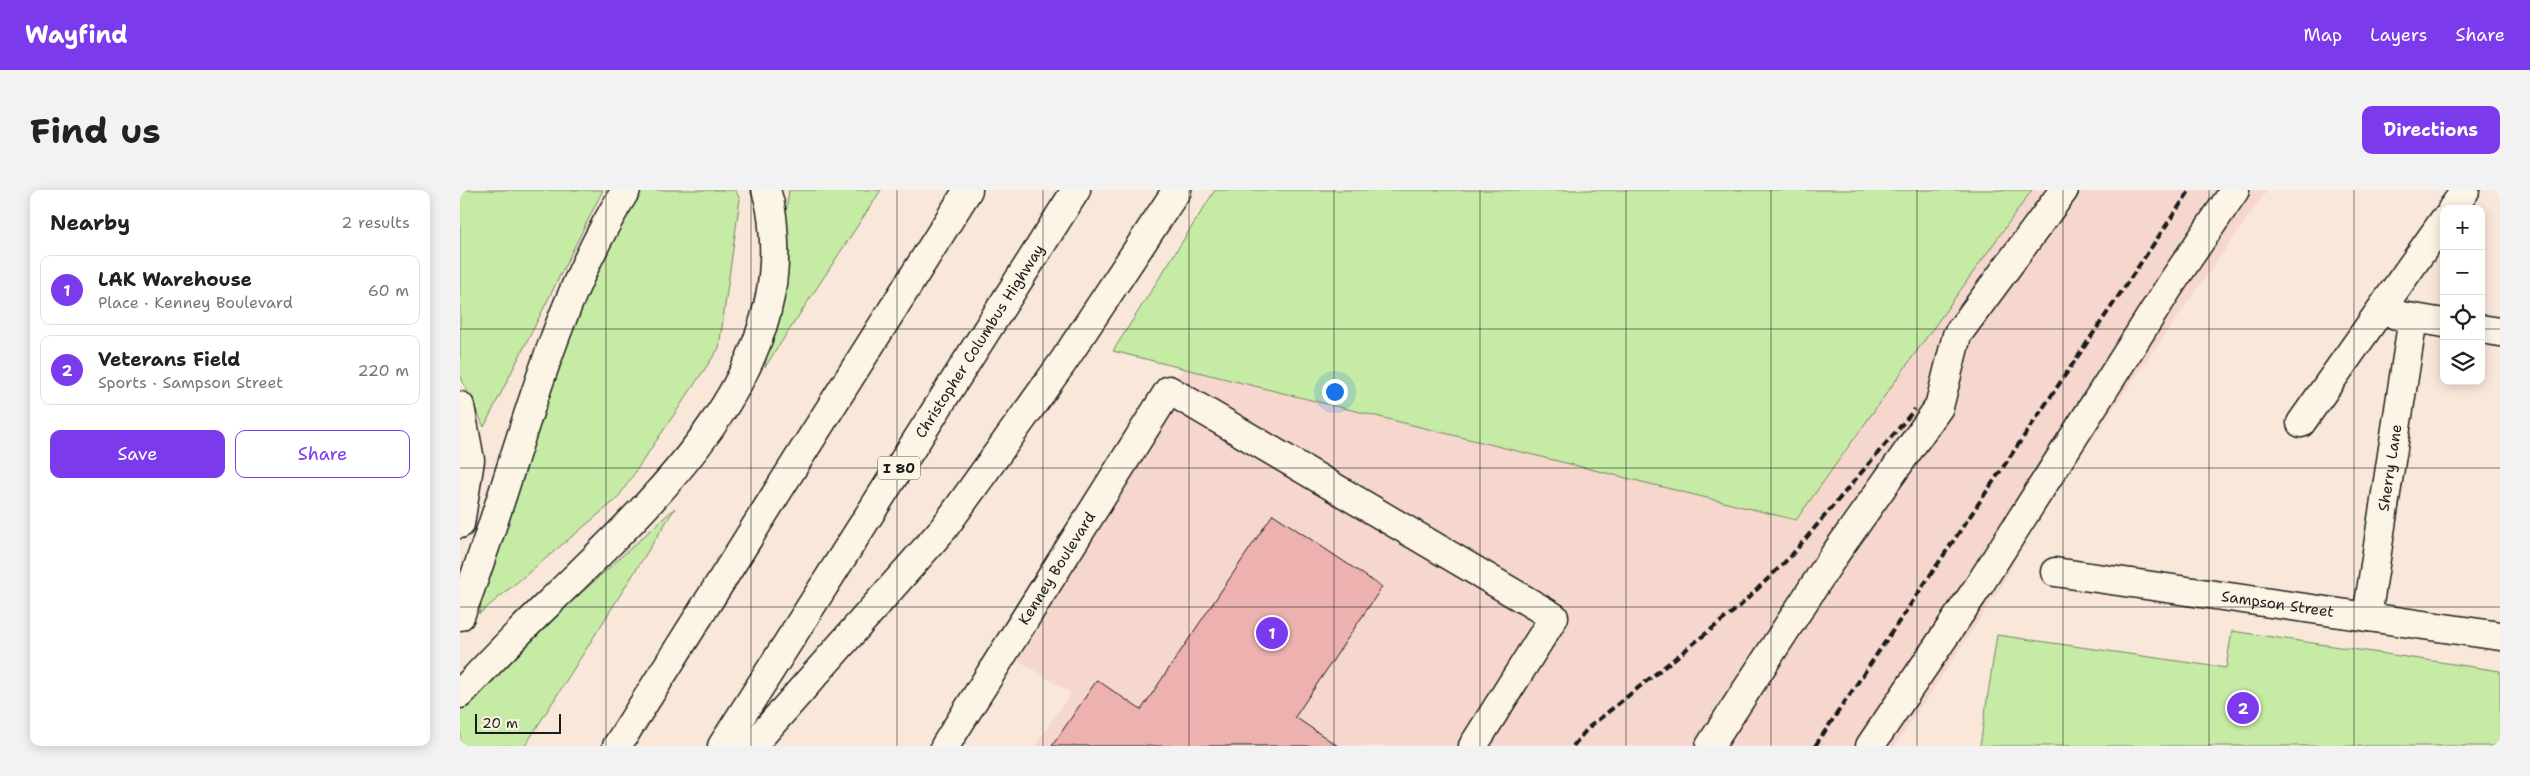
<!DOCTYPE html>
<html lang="en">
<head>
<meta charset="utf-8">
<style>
  :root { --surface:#fff; --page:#f2f2f2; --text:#222; --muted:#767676; --line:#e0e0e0; --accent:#7c3aed }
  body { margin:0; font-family:"Shantell Sans",sans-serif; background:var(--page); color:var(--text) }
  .controls { position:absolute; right:15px; top:15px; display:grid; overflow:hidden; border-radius:10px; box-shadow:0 2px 12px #0003 }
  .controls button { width:45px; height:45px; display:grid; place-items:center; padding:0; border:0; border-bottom:1px solid var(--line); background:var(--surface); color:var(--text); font:25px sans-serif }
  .scale { position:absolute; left:15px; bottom:12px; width:86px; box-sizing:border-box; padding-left:5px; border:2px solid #1c1c1c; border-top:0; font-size:14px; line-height:18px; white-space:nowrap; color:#1c1c1c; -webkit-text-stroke:4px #fcf5e5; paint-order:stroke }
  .you { position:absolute; left:874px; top:201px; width:18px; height:18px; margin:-12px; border:4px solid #fff; border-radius:50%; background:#1a73e8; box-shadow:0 0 0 8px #1a73e833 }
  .badge { display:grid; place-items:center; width:32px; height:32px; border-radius:50%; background:var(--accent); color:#fff; font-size:16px; font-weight:700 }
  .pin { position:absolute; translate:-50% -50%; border:2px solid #fff; box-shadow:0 1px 5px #0006 }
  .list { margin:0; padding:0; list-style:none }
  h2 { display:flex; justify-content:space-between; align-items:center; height:65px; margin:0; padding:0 20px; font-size:21px }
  h2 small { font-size:16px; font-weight:400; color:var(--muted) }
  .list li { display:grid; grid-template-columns:32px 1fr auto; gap:15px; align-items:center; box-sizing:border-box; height:70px; margin:0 10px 10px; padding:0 10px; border:1px solid var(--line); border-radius:10px }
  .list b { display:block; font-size:19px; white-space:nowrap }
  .list p { margin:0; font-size:16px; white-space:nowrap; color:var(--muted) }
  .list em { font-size:16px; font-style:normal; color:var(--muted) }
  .actions { display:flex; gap:10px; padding:15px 20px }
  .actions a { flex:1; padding:11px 0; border:1px solid var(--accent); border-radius:10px; text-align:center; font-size:18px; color:var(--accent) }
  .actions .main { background:var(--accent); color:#fff }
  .icon { flex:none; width:28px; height:28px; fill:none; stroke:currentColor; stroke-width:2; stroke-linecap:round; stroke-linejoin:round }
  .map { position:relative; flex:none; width:2040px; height:556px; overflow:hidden; border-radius:10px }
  header { display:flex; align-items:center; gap:30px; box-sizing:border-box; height:70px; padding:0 25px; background:var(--accent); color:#fff }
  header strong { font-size:24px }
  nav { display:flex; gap:28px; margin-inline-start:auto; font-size:18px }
  .intro { display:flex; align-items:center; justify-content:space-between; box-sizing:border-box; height:120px; padding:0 30px }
  h1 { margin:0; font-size:35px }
  .button { padding:12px 22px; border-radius:10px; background:var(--accent); color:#fff; font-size:18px; font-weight:700 }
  main { display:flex; gap:30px; padding:0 30px }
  aside { flex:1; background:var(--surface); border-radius:10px; box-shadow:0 2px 12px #0003 }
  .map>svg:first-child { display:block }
</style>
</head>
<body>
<header>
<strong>Wayfind</strong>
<nav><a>Map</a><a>Layers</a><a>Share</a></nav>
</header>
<div class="intro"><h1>Find us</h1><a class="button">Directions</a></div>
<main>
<aside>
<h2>Nearby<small>2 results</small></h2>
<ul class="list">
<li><span class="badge">1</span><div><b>LAK Warehouse</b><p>Place · Kenney Boulevard</p></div><em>60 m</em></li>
<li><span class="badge">2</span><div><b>Veterans Field</b><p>Sports · Sampson Street</p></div><em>220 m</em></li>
</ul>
<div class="actions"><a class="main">Save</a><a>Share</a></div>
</aside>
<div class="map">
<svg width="2040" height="556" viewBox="0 0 2040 556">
  <rect width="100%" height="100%" fill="#f9e7da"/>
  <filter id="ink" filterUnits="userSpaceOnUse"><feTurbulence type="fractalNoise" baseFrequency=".02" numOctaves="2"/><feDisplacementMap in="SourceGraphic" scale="10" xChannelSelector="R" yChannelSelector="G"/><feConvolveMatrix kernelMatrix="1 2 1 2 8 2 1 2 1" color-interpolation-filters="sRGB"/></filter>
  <g filter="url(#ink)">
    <path fill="#f5d7cd" d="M1572,0H1807L1574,331L1541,397L1435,556H575L611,503L549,464L724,177L1336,330Z"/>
    <path fill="#c6eba5" stroke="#718460" d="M0,0H143L24,237L0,185Z
      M184,0H275L280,9L259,158L157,309L19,424L46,314L158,25Z
      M329,0H421L305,177Z
      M755,0H1572L1336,330L653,161Z
      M215,318L65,556H0V519L12,502Z
      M1772,441L2040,481V556H1520L1537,445L1766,478Z"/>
    <path fill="#edb1af" stroke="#1c1c1c" d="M813,324L922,397L835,527L878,556H592L637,490L681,520Z"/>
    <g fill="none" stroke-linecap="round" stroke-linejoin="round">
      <defs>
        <g id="minor">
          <path d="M1992,19L2005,1"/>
          <path d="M1936,125L1984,133"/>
          <path d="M2021,139L2040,142"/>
          <path d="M1841,233L1984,30"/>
          <path id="s1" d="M1595,382L2040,446"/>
          <path id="s2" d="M1907,427L1953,128"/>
          <path id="s3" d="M485,556L709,200L1094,427L1013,556"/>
          <path d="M1250,556L1375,364L1479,217L1497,145L1604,0"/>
          <path d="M1410,556L1518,397L1713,91L1775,0"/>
        </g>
        <g id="highway">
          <path d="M0,216L10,270L0,334"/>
          <path d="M0,426C56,285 84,130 166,0"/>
          <path d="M0,504C28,474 57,444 87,415C183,320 321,199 314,52C313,33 312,17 306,0"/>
          <path d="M157,556L508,0"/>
          <path id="s4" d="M262,556L616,0"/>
          <path d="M292,556L484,338L603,172L717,0"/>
        </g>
      </defs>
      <use href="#minor" stroke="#1c1c1c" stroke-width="31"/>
      <use href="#highway" stroke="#1c1c1c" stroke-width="31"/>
      <use href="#minor" stroke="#fcf5e5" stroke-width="28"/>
      <use href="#highway" stroke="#fcf5e5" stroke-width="28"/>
      <path stroke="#1c1c1c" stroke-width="4" stroke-dasharray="8 4" stroke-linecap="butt" d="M1113,556L1128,538L1279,417L1330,367L1455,219
        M1355,556L1730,0"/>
    </g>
  </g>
  <path fill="none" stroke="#1c1c1c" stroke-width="1" stroke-opacity="0.55" d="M146,0V556M291,0V556M437,0V556M583,0V556M729,0V556M874,0V556M1020,0V556M1166,0V556M1311,0V556M1457,0V556M1603,0V556M1749,0V556M1894,0V556M0,139H1984M2021,139H2040M0,278H2040M0,417H2040"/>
  <g text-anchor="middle" stroke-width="4" stroke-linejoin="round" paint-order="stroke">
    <rect fill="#fcf5e5" stroke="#5f5d58" stroke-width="1" x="418" y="266.5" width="42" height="23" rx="4"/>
    <g font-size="14" font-weight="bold" fill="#1c1c1c">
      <text x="439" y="283">I 80</text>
    </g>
    <g font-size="15" fill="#1c1c1c" stroke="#fcf5e5">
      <text dy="5" stroke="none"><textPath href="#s4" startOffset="480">Christopher Columbus Highway</textPath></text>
      <text dy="5" stroke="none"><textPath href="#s2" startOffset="151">Sherry Lane</textPath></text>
      <text dy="5" stroke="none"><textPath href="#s3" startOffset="210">Kenney Boulevard</textPath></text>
      <text dy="5" stroke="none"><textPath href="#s1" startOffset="225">Sampson Street</textPath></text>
    </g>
  </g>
</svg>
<div class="controls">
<button>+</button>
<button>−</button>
<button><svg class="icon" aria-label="locate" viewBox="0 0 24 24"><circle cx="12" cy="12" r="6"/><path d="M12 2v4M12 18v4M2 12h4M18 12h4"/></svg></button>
<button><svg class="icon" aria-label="layers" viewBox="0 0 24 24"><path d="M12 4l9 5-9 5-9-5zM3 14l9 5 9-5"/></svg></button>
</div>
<div class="scale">20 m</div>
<div class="you"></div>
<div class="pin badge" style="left:812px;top:443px">1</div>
<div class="pin badge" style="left:1783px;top:518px">2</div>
</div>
</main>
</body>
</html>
